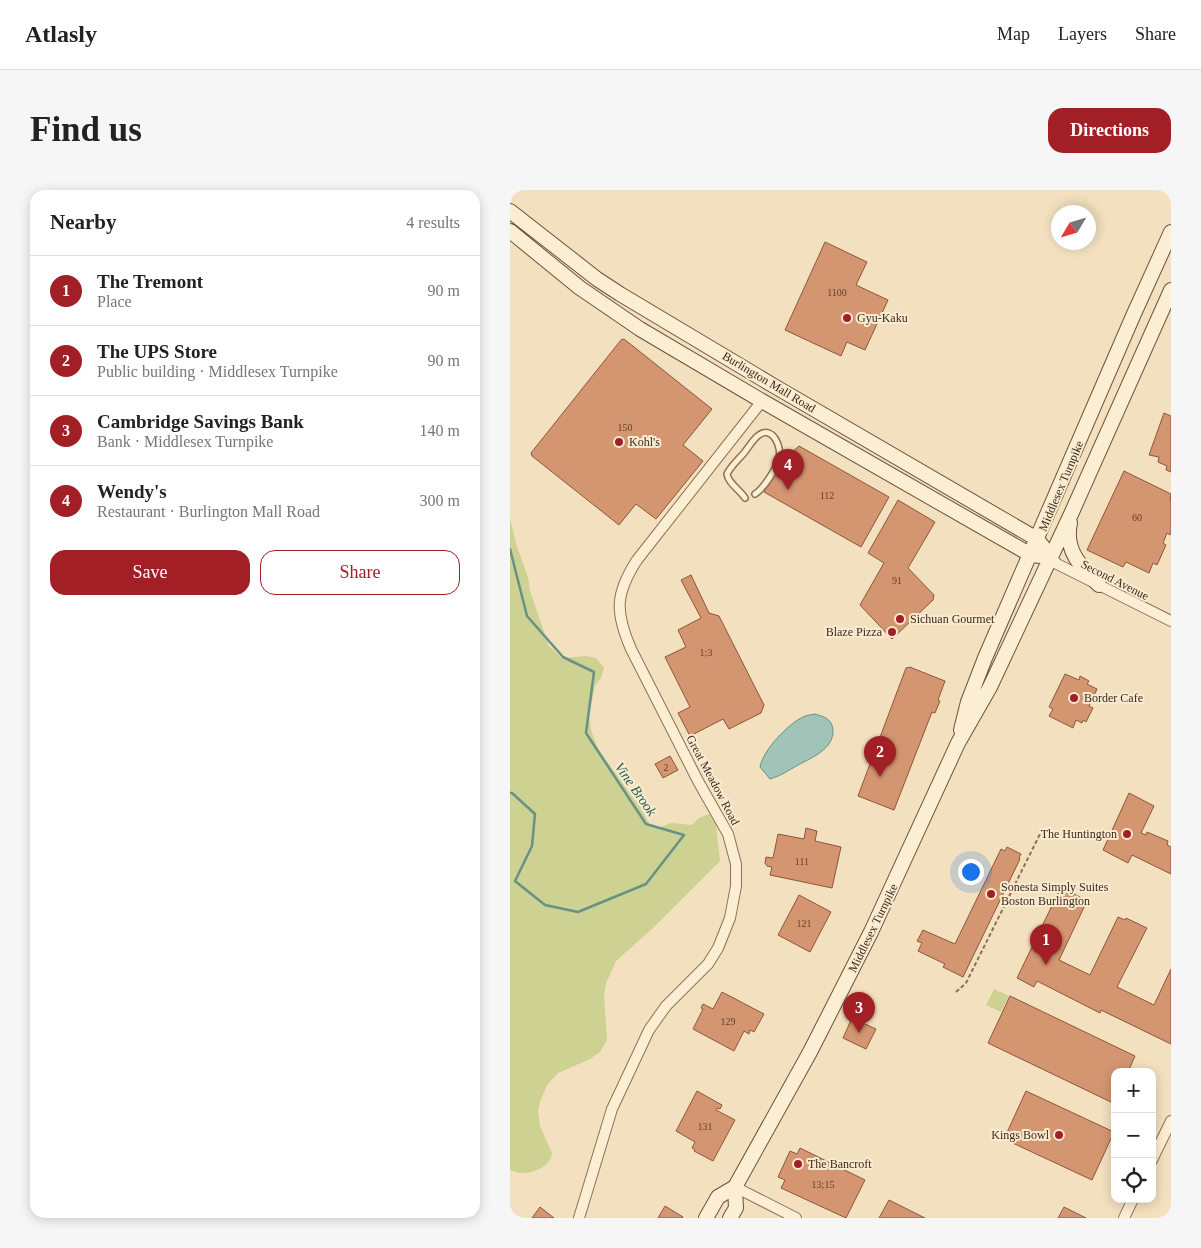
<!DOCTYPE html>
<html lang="en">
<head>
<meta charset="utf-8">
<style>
  :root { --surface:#fff; --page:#f6f6f6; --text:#222; --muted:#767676; --line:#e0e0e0; --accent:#a21f26 }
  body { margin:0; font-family:"Times New Roman",serif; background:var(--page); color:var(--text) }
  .controls { position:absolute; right:15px; bottom:15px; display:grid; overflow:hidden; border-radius:10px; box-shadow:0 2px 12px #0003 }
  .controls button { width:45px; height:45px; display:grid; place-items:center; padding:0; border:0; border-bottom:1px solid var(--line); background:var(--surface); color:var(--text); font:25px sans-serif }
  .compass { position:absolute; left:541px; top:15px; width:45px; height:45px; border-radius:50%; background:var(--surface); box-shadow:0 2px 12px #0003; rotate:232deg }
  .you { position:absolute; left:460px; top:681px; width:18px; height:18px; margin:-12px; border:4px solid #fff; border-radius:50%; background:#1a73e8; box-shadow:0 0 0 8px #1a73e833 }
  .badge { display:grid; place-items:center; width:32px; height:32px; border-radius:50%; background:var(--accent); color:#fff; font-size:16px; font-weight:700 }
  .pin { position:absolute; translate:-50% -41px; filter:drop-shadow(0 1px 2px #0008) }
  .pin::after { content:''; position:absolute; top:26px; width:18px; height:15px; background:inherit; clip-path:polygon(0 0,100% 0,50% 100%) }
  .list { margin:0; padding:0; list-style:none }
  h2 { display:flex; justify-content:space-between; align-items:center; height:65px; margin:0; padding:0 20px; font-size:21px }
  h2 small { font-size:16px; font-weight:400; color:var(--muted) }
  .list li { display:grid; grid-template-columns:32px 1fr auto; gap:15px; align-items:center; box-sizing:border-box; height:70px; padding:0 20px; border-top:1px solid var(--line) }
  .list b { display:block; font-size:19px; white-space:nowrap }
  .list p { margin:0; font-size:16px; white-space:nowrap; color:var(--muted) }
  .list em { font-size:16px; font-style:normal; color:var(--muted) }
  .actions { display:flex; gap:10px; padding:15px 20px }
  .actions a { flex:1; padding:11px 0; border:1px solid var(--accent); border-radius:15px; text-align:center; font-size:18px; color:var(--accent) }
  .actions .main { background:var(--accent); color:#fff }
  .icon { flex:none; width:28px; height:28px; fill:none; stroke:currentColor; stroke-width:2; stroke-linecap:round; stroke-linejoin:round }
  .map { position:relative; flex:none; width:661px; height:1028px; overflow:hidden; border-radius:15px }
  header { display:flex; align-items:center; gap:30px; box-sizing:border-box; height:70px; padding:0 25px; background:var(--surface); border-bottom:1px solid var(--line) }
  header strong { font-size:24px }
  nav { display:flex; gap:28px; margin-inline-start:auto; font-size:18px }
  .intro { display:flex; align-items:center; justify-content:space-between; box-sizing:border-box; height:120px; padding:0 30px }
  h1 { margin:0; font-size:35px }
  .button { padding:12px 22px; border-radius:15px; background:var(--accent); color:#fff; font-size:18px; font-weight:700 }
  main { display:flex; gap:30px; padding:0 30px }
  aside { flex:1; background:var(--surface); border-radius:15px; box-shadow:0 2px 12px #0003 }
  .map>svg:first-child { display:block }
</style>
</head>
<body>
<header>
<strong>Atlasly</strong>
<nav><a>Map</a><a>Layers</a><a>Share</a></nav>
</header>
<div class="intro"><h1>Find us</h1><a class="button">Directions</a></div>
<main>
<aside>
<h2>Nearby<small>4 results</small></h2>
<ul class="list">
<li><span class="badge">1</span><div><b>The Tremont</b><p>Place</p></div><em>90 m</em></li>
<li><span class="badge">2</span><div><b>The UPS Store</b><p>Public building · Middlesex Turnpike</p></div><em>90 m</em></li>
<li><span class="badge">3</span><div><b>Cambridge Savings Bank</b><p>Bank · Middlesex Turnpike</p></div><em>140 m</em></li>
<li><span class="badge">4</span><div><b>Wendy's</b><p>Restaurant · Burlington Mall Road</p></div><em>300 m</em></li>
</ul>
<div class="actions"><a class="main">Save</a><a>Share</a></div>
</aside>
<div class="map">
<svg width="661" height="1028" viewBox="0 0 661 1028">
  <rect width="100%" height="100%" fill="#f2e0bf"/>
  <path fill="#cdd192" d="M0,329L7,357L18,387L20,401L39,456L52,468L76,466L86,468L94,478L91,488L85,496L79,526L81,540L88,559L130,617L140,635L151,637L161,633L182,635L189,628L199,624L206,635L210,671L144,737L106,771L96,793L94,806L97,850L90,862L80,869L48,883L37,895L30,912L28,921L30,936L42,963C41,976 24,983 12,983C9,984 4,981 0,980Z
    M484,799L499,806L491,822L476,815Z"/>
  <path fill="#a2c3b8" stroke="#689286" d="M305,524C315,527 322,529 323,540C324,559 301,568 288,575C279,580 271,586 260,589L250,577C253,560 278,534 293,527C296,525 301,525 305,524Z"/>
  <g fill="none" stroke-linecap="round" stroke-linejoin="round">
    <path stroke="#689286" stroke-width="2.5" d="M0,359L17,426L53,467L84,482L76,543L136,634L174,645L136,694L68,722L35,715L5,691L22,656L25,624L2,603H0"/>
  </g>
  <path fill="#d49571" stroke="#8e5639" d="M315,52L357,72L346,95L378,110L355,160L337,152L331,166L275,140Z
    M114,149L202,219L173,255L193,271L146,329L126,314L109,335L22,266L21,263L111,150Z
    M654,223L661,226V282L656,280L657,276L648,272L649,267L639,265Z
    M289,256L379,307L351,357L254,302L271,272Z
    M614,281L661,304L660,311H661V342L660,345L657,343L653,353L656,355L647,375L643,373L639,383L616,372L613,377L577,360Z
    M388,310L425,332L398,378L424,405L423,410L382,449L350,415L374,373L358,363Z
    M181,385L199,423L209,426L254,515L251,523L219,539L213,529L180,546L168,523L180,517L155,467L176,457L168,440L191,428L171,390Z
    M401,477L402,478L435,491L428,510L430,511L425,523L422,522L384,620L348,606L396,478Z
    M555,484L569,490L570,486L579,491L577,494L587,499L579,516L583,518L576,532L573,530L572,533L566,530L563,538L539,526L543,519L539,517Z
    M160,566L168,580L153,588L145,574Z
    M619,603L644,616L631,643L636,645L637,642L658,651L657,655L661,657V684L622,665L618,673L593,660Z
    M296,638L307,641L305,651L331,657L322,698L260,685L262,677L257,676L255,673L256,667L263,668L268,644L294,649Z
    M497,657L511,664L509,668L510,669L453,787L433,777L435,774L408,761L412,753L407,751L413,740L445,754L491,659L495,661Z
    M550,699L557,700L577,711L549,770L580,785L608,727L615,730L616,728L637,738L607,797L644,815L661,779V854L591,820L590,823L527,791L524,797L507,788Z
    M289,705L321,722L300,762L268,745Z
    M212,802L254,824L244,842L240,840L239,844L234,841L224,861L183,839L193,819L191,818L193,814L203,819Z
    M500,806L625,866L618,882H605V909L603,913L478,853Z
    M342,828L366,839L356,859L333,848Z
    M187,901L212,915L210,919L207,918L206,920L225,930L203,971L184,961L185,960L182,958L185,952L166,941Z
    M516,901L604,942L582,990L494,949Z
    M290,958L355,990L336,1028L271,998L275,990L268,987L280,961L287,964Z
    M379,1010L415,1028H369Z
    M155,1016L173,1027L172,1028H148Z
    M30,1017L44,1028H22Z
    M554,1017L576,1028H548Z"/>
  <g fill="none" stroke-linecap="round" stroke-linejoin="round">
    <defs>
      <path id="service" d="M235,308C230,300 218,293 217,284C221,276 228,270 234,263C239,257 243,249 249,245C263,235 272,258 269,268C267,278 254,298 245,304"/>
      <path id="minor" d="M541,367L547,374L661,431
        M642,970L661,931
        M225,997L286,1028
        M69,1028L102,919L139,840L156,816L198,774L208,758L220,728L226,696V674L218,644L188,591L121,459C105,422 105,404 127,370L252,211
        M614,1028L623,1009"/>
      <path id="secondary" d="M0,21L87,89L110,104L264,196L527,349L541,367
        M0,41L70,98L130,139L252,211L521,365L541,367
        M560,333C554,360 571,377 589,395
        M451,540L458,512L475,468L623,126L661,42
        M196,1028L208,1007L225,997L300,862L361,742L448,553L480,497L562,322L661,100
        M220,1028L226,1018L225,997"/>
    </defs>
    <use href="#service" stroke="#8d7055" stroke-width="8"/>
    <use href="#minor" stroke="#8d7055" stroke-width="12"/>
    <use href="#secondary" stroke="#6e5139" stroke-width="16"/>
    <path stroke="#8d7055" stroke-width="2" stroke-dasharray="4 2.5" stroke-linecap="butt" d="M446,802L456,793L532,640"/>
    <use href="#service" stroke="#fceed3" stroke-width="5"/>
    <use href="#minor" stroke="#fceed3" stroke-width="10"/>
    <use href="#secondary" stroke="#fceed3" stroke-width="14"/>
  </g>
  <g fill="#a21f26" stroke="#f9ebcf" stroke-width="2">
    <circle cx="337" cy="128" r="5"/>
    <circle cx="109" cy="252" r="5"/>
    <circle cx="390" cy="429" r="5"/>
    <circle cx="382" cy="442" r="5"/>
    <circle cx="564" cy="508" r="5"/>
    <circle cx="617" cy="644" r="5"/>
    <circle cx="481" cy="704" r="5"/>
    <circle cx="549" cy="945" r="5"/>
    <circle cx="288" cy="974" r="5"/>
  </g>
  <g text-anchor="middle" stroke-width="4" stroke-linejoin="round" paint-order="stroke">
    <g font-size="10" fill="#614430">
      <text x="327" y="106">1100</text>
      <text x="115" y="241">150</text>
      <text x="317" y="309">112</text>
      <text x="627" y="331">60</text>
      <text x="387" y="394">91</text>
      <text x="196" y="466">1;3</text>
      <text x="156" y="581">2</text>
      <text x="292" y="675">111</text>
      <text x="294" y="737">121</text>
      <text x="218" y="835">129</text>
      <text x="195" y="940">131</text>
      <text x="313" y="998">13;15</text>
    </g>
    <g font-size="12" fill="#3b291b" stroke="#f9ebcf" text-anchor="start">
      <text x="347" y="132">Gyu-Kaku</text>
      <text x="119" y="256">Kohl's</text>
      <text x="400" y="433">Sichuan Gourmet</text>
      <text x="372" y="446" text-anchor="end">Blaze Pizza</text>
      <text x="574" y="512">Border Cafe</text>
      <text x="607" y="648" text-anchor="end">The Huntington</text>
      <text x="491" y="701">Sonesta Simply Suites<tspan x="491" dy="14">Boston Burlington</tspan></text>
      <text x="539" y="949" text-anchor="end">Kings Bowl</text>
      <text x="298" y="978">The Bancroft</text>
    </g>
    <g font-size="12" fill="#3b291b" stroke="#f9ebcf">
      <text transform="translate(259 192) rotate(31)" y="4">Burlington Mall Road</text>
      <text transform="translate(551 296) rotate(-67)" y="4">Middlesex Turnpike</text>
      <text transform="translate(605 390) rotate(27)" y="4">Second Avenue</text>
      <text transform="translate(203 590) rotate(62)" y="4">Great Meadow Road</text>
      <text transform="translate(363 738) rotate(-64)" y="4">Middlesex Turnpike</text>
    </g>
    <g font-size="14" font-style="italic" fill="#295c56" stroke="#f9ebcf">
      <text transform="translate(126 599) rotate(55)" y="5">Vine Brook</text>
    </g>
  </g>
</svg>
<div class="controls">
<button>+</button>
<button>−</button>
<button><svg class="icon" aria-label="locate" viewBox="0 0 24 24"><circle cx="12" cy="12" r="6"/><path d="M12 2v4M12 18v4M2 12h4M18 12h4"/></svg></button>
</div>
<svg class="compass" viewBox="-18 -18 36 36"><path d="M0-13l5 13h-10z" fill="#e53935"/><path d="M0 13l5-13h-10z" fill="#767676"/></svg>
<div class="you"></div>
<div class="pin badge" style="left:536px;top:775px">1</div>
<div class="pin badge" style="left:370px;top:587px">2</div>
<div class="pin badge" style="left:349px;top:843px">3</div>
<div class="pin badge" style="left:278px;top:300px">4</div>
</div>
</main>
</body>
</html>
